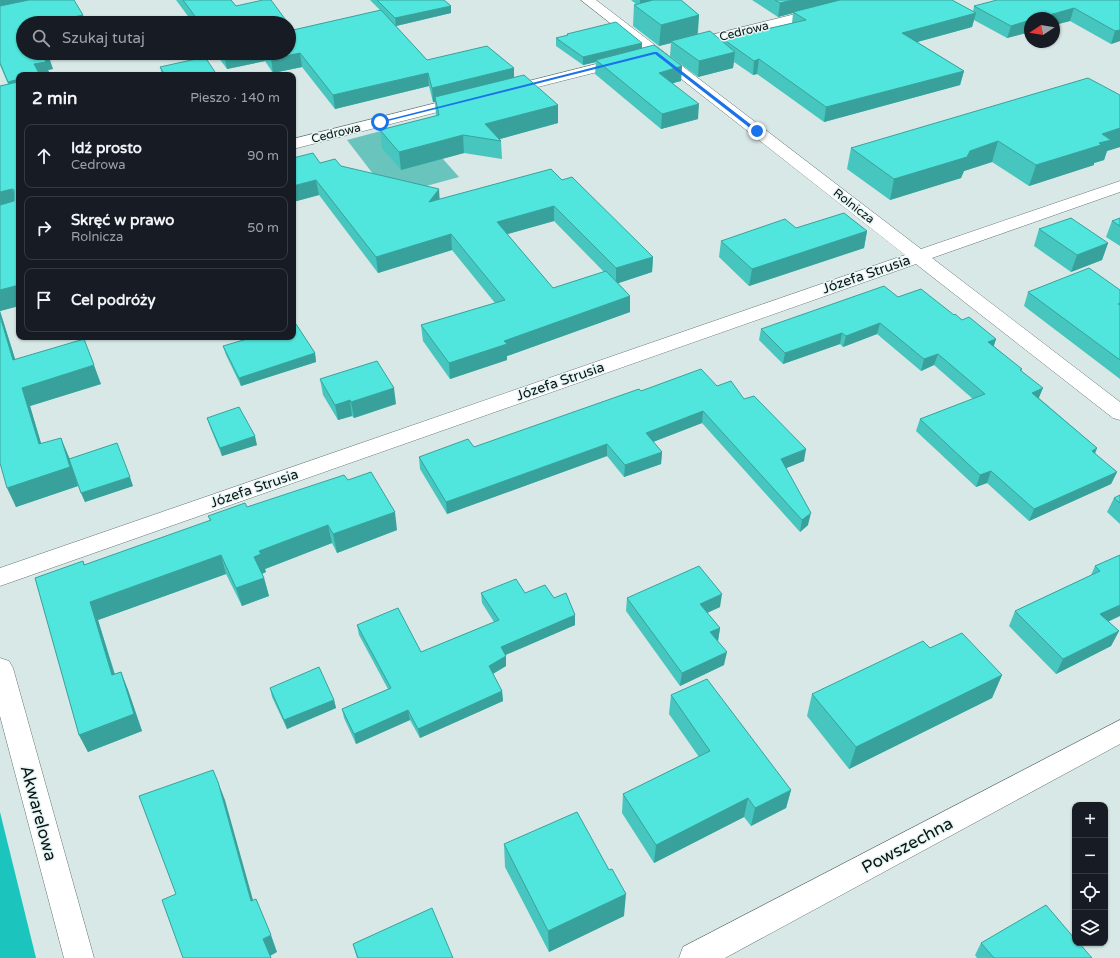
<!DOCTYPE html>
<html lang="pl">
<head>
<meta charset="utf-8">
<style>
  :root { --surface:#171b24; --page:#20242c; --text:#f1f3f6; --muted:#9ea1a6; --line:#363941 }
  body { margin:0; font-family:"Varela Round",sans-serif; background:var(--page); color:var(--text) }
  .controls { position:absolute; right:12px; bottom:12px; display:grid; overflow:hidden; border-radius:8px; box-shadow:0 1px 3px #0004 }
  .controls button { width:36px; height:36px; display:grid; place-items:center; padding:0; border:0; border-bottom:1px solid var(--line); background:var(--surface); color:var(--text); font:20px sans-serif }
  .compass { position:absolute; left:1024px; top:12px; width:36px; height:36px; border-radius:50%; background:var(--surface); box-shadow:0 1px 3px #0004; rotate:258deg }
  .stop { position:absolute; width:12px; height:12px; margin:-9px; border:3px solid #1a73e8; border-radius:50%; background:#fff }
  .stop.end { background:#1a73e8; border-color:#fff; box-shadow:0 1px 4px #0008 }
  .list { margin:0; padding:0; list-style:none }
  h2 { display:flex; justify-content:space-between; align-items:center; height:52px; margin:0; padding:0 16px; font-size:17px }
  h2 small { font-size:13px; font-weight:400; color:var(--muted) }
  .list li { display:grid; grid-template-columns:26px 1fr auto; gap:12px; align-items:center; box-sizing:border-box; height:64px; margin:0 8px 8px; padding:0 8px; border:1px solid var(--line); border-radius:8px }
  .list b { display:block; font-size:15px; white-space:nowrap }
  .list p { margin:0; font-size:13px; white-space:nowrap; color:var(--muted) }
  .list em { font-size:13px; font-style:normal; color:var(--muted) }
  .icon { flex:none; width:22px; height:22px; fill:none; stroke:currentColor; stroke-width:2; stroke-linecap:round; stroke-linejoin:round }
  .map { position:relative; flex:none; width:1120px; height:958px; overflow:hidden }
  .search { position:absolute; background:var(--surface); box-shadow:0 1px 3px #0004; left:16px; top:16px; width:280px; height:44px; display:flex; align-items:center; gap:10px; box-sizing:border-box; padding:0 14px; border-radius:22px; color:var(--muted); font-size:15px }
  .panel { position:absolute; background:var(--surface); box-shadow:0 1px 3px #0004; left:16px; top:72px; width:280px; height:268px; border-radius:8px }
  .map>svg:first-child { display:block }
</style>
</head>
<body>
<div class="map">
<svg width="1120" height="958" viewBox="0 0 1120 958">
  <rect width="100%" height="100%" fill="#d7e8e6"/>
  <path fill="#6ac4be" d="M411,123L459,177L390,196L347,140Z"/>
  <path fill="#1bc5bd" d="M0,812L36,958H0Z"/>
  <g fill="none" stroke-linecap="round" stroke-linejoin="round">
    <defs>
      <path id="street" d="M581,0H596L921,249L1120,181V192L932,258L1120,402V420L1113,418L916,264L0,586V568L905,255Z
        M852,0H875L873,3L688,49L683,48L681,45L683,42Z
        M624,57L629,58L631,61L629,64L506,95L501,94L499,91L501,88Z
        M464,96L469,98L472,101L469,104L293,149V139Z
        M0,658L9,661L13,668L94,958H64L0,716Z
        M1120,720V744L725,958H679L683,947Z"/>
    </defs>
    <use href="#street" stroke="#657573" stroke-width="1"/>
    <use href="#street" fill="#fff" fill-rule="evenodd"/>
  </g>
  <path fill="#46c6be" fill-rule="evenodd" d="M0,0L23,23L53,69L48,70L50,74L19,75V306L0,311L15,359L101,384L30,406L41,444L69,459L133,486L85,502L72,469L78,486L16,507L0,463V86L8,84L0,65Z
    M176,0H231L236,6L288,23H193Z
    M370,0H444L451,6V13L396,26L391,21L427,60L514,68V77L558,105V123L500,139L501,141L502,159L464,153L401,170L382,148L380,130L436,116L435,102H433L429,86L335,109L302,67L273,73L265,61L227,69L215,53H289L293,30L381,11Z
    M631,0H681L699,15L698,34L723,42V39L792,23L793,13L778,17L752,0H952L973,12L974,6L1120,0V41L1111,44L1070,21L1007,38L974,20L972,27L917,42L964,71L960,85L824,122L757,74L753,75L734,62L733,68L698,77L670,56L671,43L659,46L633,26L634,5L636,4Z
    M567,34L642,48L682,66L681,81L673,83L698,119L661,129L595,74L596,62L583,65L556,46V38L567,36Z
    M160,67L217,75H162Z
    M1120,95V147L1107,151L1104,160L1094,163V165L1029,186L992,162L964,171L961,178L890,200L847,169L851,148Z
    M293,158L341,166L440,199L562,180L653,257L652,272L618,283L630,296V312L507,356V360L450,379L423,341L421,325L495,303L452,250L378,273L319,195L293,202ZM554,221L604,272L553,288L507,234Z
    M1120,218V246L1106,237L1112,221Z
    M796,228L867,231L864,248L749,286L719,257L721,241Z
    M1039,229L1108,243L1102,260L1071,272L1034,246Z
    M1120,290V379L1024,306L1028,292Z
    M898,297L954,315L996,339L994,346L1022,371L1039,398L1097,448L1095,454L1117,472L1111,484L1029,521L987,483L976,487L916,431L920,419L973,399L934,365L921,371L877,334L843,347L840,344L783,364L759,340L761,329Z
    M223,346L315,353L316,362L241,386L226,355Z
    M320,379L396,404L354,418L352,416L338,420L323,395Z
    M717,386L744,399L804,461L786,468L808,525L800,532L702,423L653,442L662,452L661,464L624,477L607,456L447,514L420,469L419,457L474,447L641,391Z
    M207,418L257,445L222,456L210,427Z
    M348,480L397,530L337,553L332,543L265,569L266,572L262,574L264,578L269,596L242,606L226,574L98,620L115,674L121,672L128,690L142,731L88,752L79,735L83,561L85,565L210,521L208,516L247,507Z
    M1120,495V524L1107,512L1114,498Z
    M1120,555L1108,622L1119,631L1111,646L1056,674L1009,626L1015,611L1091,575L1095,566Z
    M481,593H525L554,598L575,625L505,655L506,666L493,674L502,691L503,701L420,738L410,720L356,744L344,718L342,709L388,689L359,635L357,625L421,652L494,622L482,603Z
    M627,598L720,607L707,613L720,628L718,641L724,665L680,686L626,611Z
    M930,648L1002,675L992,698L849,769L807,716L812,694Z
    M270,688L334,700L336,708L287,729L272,697Z
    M671,695L791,790L786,808L751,826L744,817L654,863L622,813L623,794L699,757L669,714Z
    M504,844L624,916L549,952L505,867Z
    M981,943L1092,958H977L975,955Z
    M353,944L453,958H357Z"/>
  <path fill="#39a19b" d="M0,0H35L0,8Z
    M640,0H673L640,8Z
    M793,0H846L793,12V13L778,17L780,3Z
    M451,6V13L396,26L395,18Z
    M1074,8L1070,21L1054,25V18H1039Z
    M976,13L972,27L899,47L902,33Z
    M83,15L86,23H44Z
    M699,15L697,37L671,41V43L659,46L661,25Z
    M1030,20V32L1007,38L1011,26Z
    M1120,30V41L1111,44L1115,31Z
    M642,43V50L596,60V62L583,65V57Z
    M735,52L733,68L698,77L699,61Z
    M236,53H263L265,61L227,69L224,55Z
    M300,53L302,67L273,73L271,59Z
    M49,57L53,69L48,70L50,74L44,75H38L34,64L44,58Z
    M759,59L757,74L753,75L754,61Z
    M682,66L681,81L658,87L659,73Z
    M514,68V82L435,97V102H433L432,88Z
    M964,71L960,85L824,122L826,107Z
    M428,73L429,86L335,109L333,95Z
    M19,79V92L12,94L8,82Z
    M699,104L698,119L661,129L662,114Z
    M558,105V123L496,140L485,124Z
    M1120,128V147L1107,151L1104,160L1094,163V165L1029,186L1036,165L1102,134Z
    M463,135L464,153L401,170L399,152Z
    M998,141L992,162L964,171L961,178L890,200L894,179L970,151Z
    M316,180L319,195L293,202V186Z
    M12,189L19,207L0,211V192Z
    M439,189L440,204L429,202Z
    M554,206V221L497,237V222Z
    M867,231L864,248L749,286L752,269Z
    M451,234L452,250L378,273L376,257Z
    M1108,243L1102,260L1071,272L1077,255Z
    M653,257L652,272L616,284V268Z
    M19,285V306L0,311L21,378L13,360L0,316V290Z
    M630,296V312L507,356V360L450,379L449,363L504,341Z
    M880,323L877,334L843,347L846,336Z
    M842,333L840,344L783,364L785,353Z
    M996,339L992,350L988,342Z
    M315,353L316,362L241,386L239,378Z
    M938,354L934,365L921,371L924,359Z
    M94,365L101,384L30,406L47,463L39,444L22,388Z
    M394,388L396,404L354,418L351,402Z
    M1043,388L1038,400L1032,393Z
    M350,400L352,416L338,420L335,405Z
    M703,411L702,423L645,445L646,433Z
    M255,436L257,445L222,456L220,448Z
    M61,438L69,457L78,486L16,507L7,488Z
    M607,444V456L447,514L446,502Z
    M1097,448L1092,460V451Z
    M806,449L804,461L779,471L781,459Z
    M662,452L661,464L624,477L625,465Z
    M991,471L987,483L976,487L980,475Z
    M1117,472L1111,484L1029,521L1034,509Z
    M130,477L133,486L85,502L81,493Z
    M395,512L397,530L337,553L333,534Z
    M811,513L808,525L800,532L802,520Z
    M328,525L332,543L265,569L266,572L259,575L254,557L259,551Z
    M221,555L226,574L98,620L120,693L112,675L90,602Z
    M264,578L269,596L242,606L236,588Z
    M722,594L720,607L698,617L700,604Z
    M1120,605V616L1093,629L1100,614Z
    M575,615V625L501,657V647Z
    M720,628L718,641L710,632Z
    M1119,631L1111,646L1056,674L1063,659Z
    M727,652L724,665L680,686L682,673Z
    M506,656V666L489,676V666Z
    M121,672L128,690L142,731L88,752L79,735Z
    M1002,675L992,698L849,769L856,747Z
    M502,691L503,701L420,738L418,729Z
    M334,700L336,708L287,729L284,720Z
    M408,710L410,720L356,744L354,734Z
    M218,782L225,800L258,918L251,901Z
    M791,790L786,808L751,826L755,808Z
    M748,798L744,817L654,863L656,845Z
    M626,894L624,916L549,952L548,931Z
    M271,935L277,952L270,956L263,939Z"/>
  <path fill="#51e6dd" stroke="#39a19b" d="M29,0H74L83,15L44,23H23V53H47L49,57L44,58L46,62L34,64L40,75H19V79L8,82L0,63V6Z
    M183,0H231L236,6L263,0H271L288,23H200Z
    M377,0H444L451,6L395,18Z
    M653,0H681L699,15L661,25L634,5Z
    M775,0H793L780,3Z
    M840,0H952L976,13L902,33L964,71L826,107L759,59L754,61L723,39L806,20L793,12Z
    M997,0H1120V30L1115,31L1074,8L1039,18H1030V20L1011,26L974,6Z
    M381,10L427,60L487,46L514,68L432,88L428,73L333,95L300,53L271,59L266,53H289V24L293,30Z
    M616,22L642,43L583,57L556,38L568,35L567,34Z
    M710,31L735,52L699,61L671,41Z
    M654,45L682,66L659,73L699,104L662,114L596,60Z
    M223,53H236L224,55Z
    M205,57L217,75H165L160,67Z
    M524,75L558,105L485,124L501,141L463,135L399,152L380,130L439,115L435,97Z
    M1088,78L1120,95V128L1102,134L1111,140L1099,143L1101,145L1036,165L998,141L970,151L967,157L894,179L851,148Z
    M18,82L19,84V285L0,290V205L14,201V190L12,189L0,192V86Z
    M313,153L320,163L335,159L341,166L439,189L429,202L551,169L562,180L572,177L653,257L616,268L554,206L497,222L553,288L606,271L630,296L504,341L507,344L449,363L421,325L505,300L451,234L376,257L316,180L293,186V158Z
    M844,213L867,231L752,269L721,241L785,219L796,228Z
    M1071,218L1108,243L1077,255L1039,229Z
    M1120,218V226L1112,221Z
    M1089,268L1120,290V303L1118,304L1120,305V360L1028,292Z
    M884,286L898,297L921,289L954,315L955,314L962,320L969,317L996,339L988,342L1022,369L1020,370L1043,388L1032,393L1097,448L1092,451L1117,472L1034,509L991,471L980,475L920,419L985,394L938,354L924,359L880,323L846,336L842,333L785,353L761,329Z
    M0,316L13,360L84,339L94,365L22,388L39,444L61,438L70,467L7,488L0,463Z
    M296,324L315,353L239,378L223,346L254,337H293V325Z
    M377,361L394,388L351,402L350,400L335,405L320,379Z
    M701,369L717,386L731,381L744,399L754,396L806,449L781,459L811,513L802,520L703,411L646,433L662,452L625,465L607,444L446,502L419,457L468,439L474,447L639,389L641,391Z
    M239,407L255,436L220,448L207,418Z
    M117,443L130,477L81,493L69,459Z
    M371,472L395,512L333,534L328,525L259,551L261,554L254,557L264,578L236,588L221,555L90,602L112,675L121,672L134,714L79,735L35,578L83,561L84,565L211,520L208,516L245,503L247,507L344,475L348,480Z
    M1120,495V503L1114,498Z
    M1120,555V605L1100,614L1119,631L1063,659L1015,611L1100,571L1095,566Z
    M699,566L722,594L700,604L720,628L710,632L727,652L682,673L627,598Z
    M516,579L525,593L545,585L554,598L566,593L575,615L501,647L506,656L489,666L502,691L418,729L408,710L354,734L342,709L391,688L357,625L398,608L421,652L499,620L481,593Z
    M962,633L1002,675L856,747L812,694L923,641L930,648Z
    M319,667L334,700L284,720L270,688Z
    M707,679L791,790L755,808L748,798L656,845L623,794L710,751L671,695Z
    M213,770L218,782L251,901L256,899L271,935L263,939L271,958H183L162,900L176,894L139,796Z
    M577,812L609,870L612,869L626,894L548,931L504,844Z
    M1046,905L1075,939V943H1079L1092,958H994L981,943Z
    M432,908L453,958H358L353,944Z"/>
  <path fill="#1a73e8" d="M654,52H657L758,130V132H755L655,54L380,123L378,122Z"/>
  <g text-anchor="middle" stroke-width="3" stroke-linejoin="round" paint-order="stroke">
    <g font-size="12" fill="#0d1312" stroke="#e4f6f4">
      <text transform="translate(744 31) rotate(-14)" y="4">Cedrowa</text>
      <text transform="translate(336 133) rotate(-14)" y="4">Cedrowa</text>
      <text transform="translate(854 206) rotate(38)" y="4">Rolnicza</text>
    </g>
    <g font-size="14" fill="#0d1312" stroke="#e4f6f4">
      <text transform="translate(866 274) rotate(-19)" y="5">Józefa Strusia</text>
      <text transform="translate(560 381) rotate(-19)" y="5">Józefa Strusia</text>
      <text transform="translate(254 488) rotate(-19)" y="5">Józefa Strusia</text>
    </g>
    <g font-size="17" fill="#0d1312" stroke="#e4f6f4">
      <text transform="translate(39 813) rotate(75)" y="6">Akwarelowa</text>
      <text transform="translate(907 845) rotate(-28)" y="6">Powszechna</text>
    </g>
  </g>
</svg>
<div class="controls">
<button>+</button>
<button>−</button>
<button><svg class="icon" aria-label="locate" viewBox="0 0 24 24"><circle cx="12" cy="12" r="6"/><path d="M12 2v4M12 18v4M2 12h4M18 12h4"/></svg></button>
<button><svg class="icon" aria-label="layers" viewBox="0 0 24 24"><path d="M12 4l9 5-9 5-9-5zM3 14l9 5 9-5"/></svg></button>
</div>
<svg class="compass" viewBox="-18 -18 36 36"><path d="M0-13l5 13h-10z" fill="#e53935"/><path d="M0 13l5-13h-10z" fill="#9ea1a6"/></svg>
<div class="stop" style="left:380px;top:122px"></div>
<div class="stop end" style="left:757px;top:131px"></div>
<div class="search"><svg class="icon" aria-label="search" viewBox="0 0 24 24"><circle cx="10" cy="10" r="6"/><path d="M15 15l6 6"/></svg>Szukaj tutaj</div>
<section class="panel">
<h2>2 min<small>Pieszo · 140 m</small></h2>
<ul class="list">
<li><svg class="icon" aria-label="ahead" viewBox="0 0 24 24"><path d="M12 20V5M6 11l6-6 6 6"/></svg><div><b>Idź prosto</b><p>Cedrowa</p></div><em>90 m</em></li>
<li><svg class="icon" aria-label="right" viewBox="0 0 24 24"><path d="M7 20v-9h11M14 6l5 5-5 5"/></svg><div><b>Skręć w prawo</b><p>Rolnicza</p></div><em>50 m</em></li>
<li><svg class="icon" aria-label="arrive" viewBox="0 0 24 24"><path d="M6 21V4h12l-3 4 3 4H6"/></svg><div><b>Cel podróży</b></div></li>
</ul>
</section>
</div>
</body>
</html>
